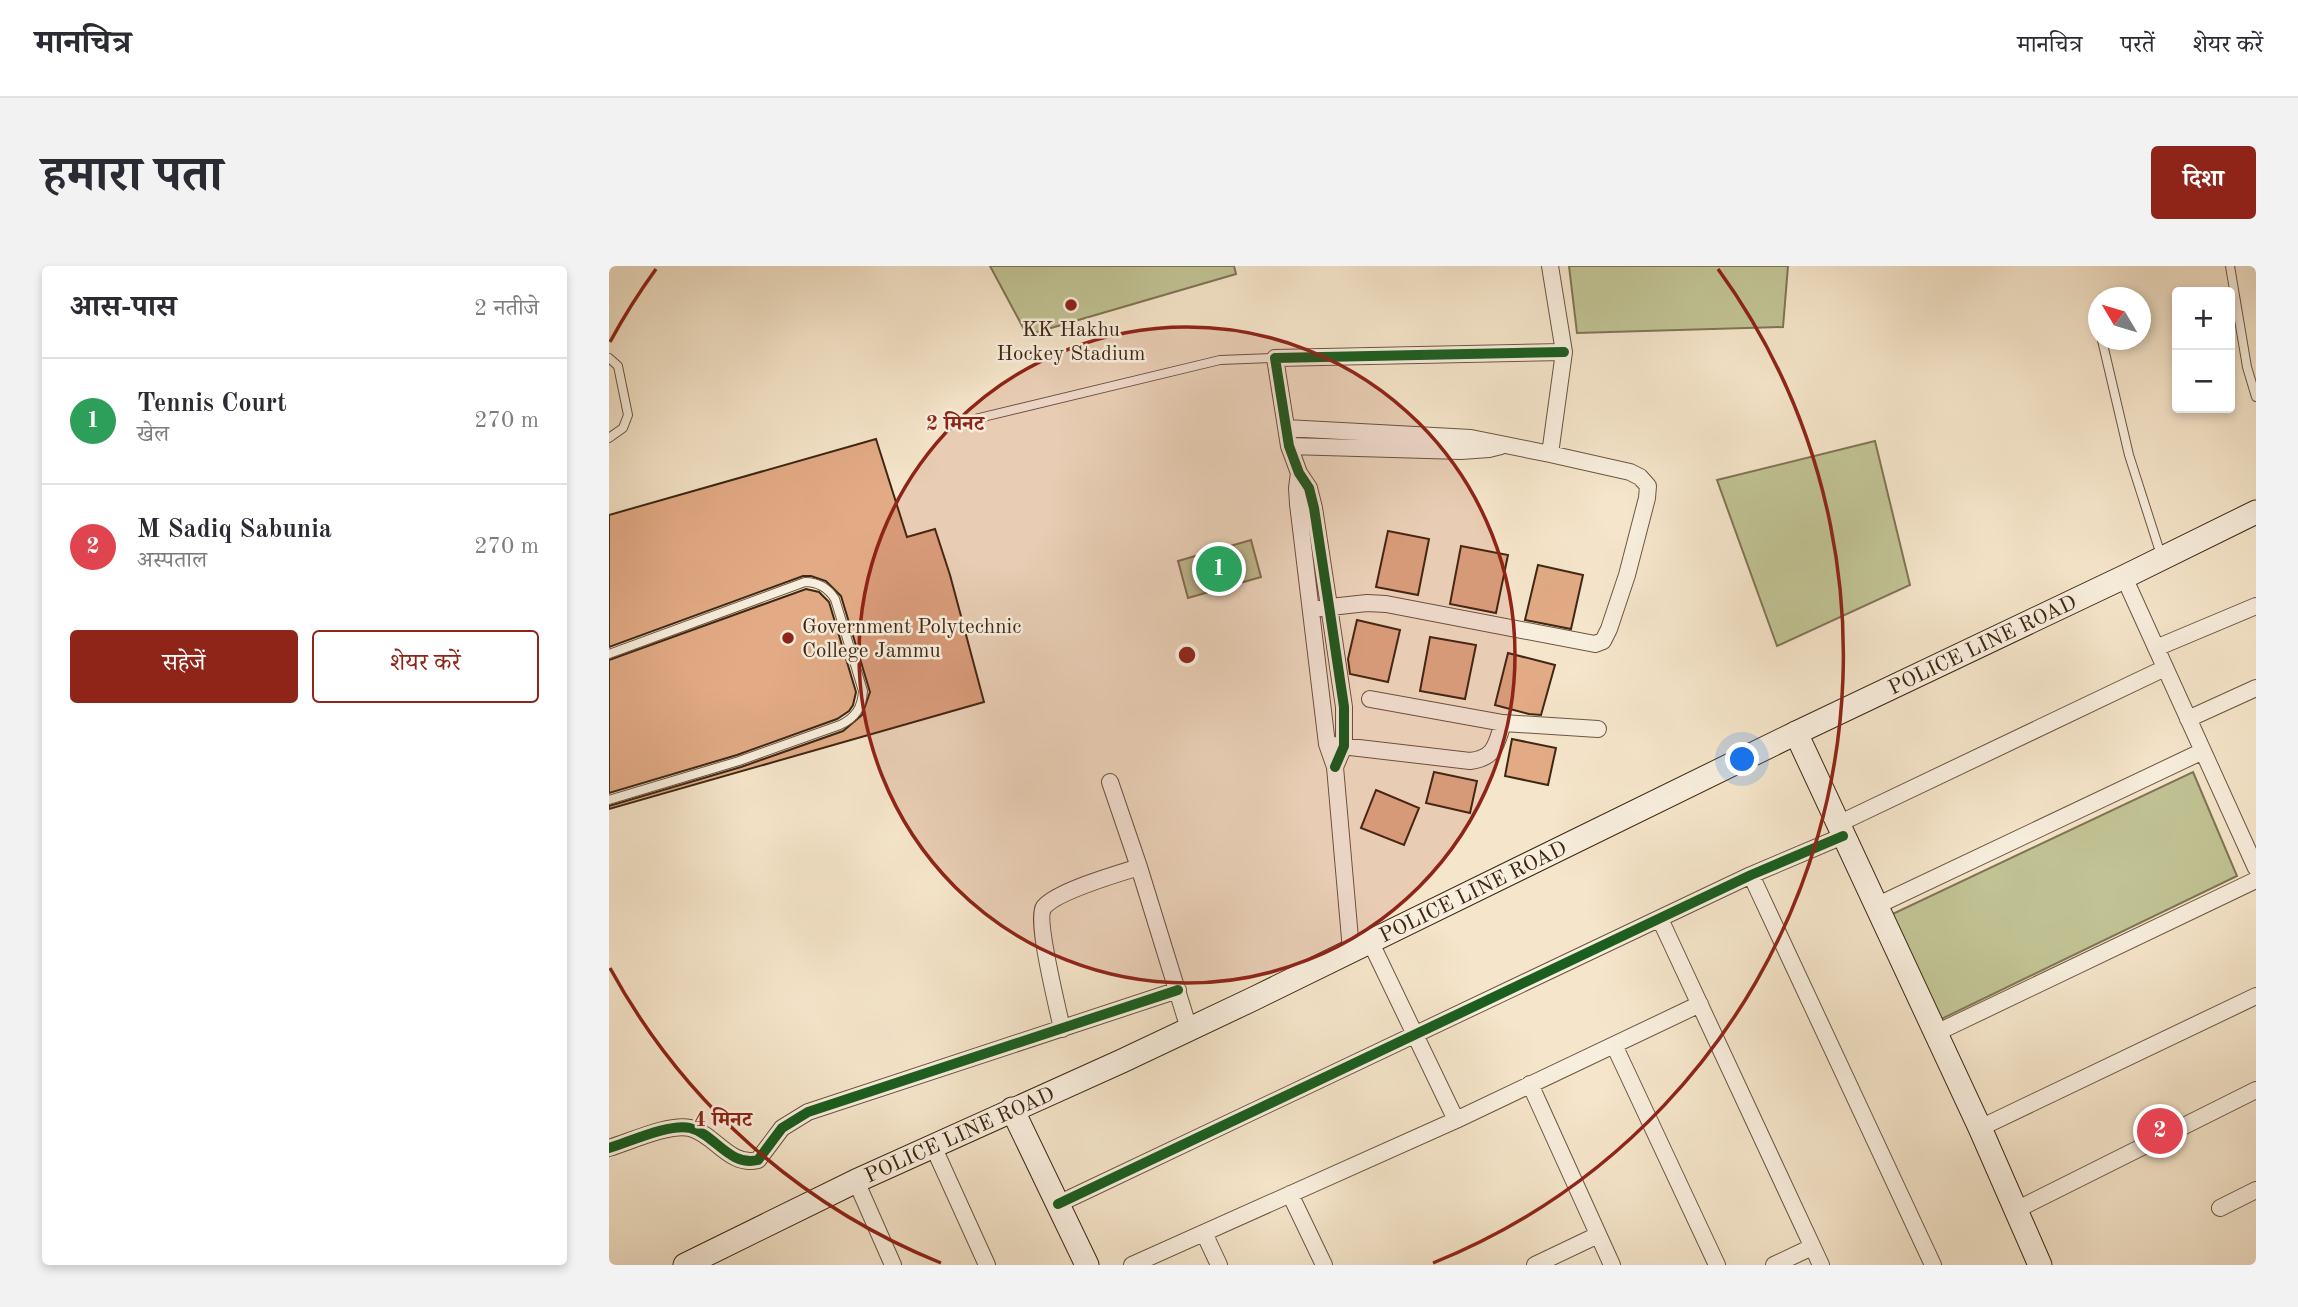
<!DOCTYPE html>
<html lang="hi">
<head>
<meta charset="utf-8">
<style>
  :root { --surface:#fff; --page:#f2f2f3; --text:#2b2b33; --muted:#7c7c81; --line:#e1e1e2; --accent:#8f2418 }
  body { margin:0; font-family:"Old Standard TT","Noto Serif Devanagari",serif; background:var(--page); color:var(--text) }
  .controls { position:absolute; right:21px; top:21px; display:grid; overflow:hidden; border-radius:7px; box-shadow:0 4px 10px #0003 }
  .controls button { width:63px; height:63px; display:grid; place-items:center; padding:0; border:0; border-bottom:2px solid var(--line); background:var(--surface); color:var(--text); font:35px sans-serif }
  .compass { position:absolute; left:1479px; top:21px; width:63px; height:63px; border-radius:50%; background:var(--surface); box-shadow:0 4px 10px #0003; rotate:308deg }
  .you { position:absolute; left:1134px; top:494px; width:24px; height:24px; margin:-18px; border:5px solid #fff; border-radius:50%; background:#1a73e8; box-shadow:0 0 0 10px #1a73e833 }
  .badge { display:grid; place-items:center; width:46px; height:46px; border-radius:50%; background:var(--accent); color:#fff; font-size:23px; font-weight:700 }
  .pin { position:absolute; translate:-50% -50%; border:4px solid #fff; box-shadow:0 2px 7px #0006 }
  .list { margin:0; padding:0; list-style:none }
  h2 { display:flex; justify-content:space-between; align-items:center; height:91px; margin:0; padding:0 28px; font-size:30px }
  h2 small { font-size:23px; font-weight:400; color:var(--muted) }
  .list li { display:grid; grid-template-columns:46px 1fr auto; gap:21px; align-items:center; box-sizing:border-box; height:126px; padding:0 28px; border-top:2px solid var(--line) }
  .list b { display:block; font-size:26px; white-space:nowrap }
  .list p { margin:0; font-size:23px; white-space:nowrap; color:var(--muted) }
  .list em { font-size:23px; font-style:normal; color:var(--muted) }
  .actions { display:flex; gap:14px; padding:21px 28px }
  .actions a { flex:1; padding:16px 0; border:2px solid var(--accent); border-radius:7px; text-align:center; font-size:24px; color:var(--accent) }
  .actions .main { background:var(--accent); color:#fff }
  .map { position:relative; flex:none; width:1647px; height:999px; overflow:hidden; border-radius:7px }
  header { display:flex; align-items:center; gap:42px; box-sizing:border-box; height:98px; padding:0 35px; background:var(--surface); border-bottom:2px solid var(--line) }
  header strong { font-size:33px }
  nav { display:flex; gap:38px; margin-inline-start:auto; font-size:24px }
  .intro { display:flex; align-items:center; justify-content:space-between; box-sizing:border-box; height:168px; padding:0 42px }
  h1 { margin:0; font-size:49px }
  .button { padding:18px 32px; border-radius:7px; background:var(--accent); color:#fff; font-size:24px; font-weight:700 }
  main { display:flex; gap:42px; padding:0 42px }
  aside { flex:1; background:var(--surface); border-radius:7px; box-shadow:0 4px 10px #0003 }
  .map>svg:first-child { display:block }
</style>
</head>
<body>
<header>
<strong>मानचित्र</strong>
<nav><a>मानचित्र</a><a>परतें</a><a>शेयर करें</a></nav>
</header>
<div class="intro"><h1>हमारा पता</h1><a class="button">दिशा</a></div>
<main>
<aside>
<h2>आस-पास<small>2 नतीजे</small></h2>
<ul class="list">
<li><span class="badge" style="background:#2e9e5b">1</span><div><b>Tennis Court</b><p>खेल</p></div><em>270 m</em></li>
<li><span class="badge" style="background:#e0444e">2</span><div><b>M Sadiq Sabunia</b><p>अस्पताल</p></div><em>270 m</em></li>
</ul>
<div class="actions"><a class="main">सहेजें</a><a>शेयर करें</a></div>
</aside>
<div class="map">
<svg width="1647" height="999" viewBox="0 0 1647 999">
  <rect width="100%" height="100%" fill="#f5e5ca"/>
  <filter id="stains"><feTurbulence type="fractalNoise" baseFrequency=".00286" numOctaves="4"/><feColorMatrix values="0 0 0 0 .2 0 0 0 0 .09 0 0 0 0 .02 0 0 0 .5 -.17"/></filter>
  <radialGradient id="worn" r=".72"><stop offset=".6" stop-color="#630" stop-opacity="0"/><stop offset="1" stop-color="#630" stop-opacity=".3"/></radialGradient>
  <path fill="#c1c394" stroke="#807554" stroke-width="2" d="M381,0H625L627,8L418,69Z
    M960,0H1179L1174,61L968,67Z
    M1266,175L1301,319L1168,380L1108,214Z
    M642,274L652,311L579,332L569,295Z
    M1584,506L1628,610L1320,759L1273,653Z"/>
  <path fill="#e2ab86" stroke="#3e2713" stroke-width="2" d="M267,173L298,271L326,263L341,309L375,436L0,543V540L132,501L234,465L253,449L261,426L232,330L217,315L202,310H194L0,381V249Z
    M779,265L820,273L809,329L767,321Z
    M852,280L899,289L887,347L841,338Z
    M929,299L974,309L962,363L916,354Z
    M197,323L210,326L220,336L247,426L244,439L240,445L228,453L128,489L0,527V394Z
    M748,354L791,364L779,416L741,408L739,393Z
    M821,371L867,379L856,433L811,425Z
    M899,387L946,399L932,449L920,448L886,439Z
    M903,473L947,482L939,519L896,510Z
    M825,506L868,515L861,547L817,537Z
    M767,524L810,542L795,579L752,562Z"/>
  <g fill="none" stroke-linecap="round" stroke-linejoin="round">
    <defs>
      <path id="lane" d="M1621,0L1638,101L1647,131
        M1488,46L1490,53
        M1493,74L1520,189L1552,289
        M0,92L9,100L19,149L14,162L0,172
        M345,158L611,94L666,92
        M0,388L196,316C210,316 219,322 226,333L254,425C253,442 246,452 231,459L130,495L0,534"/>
      <path id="street" d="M677,162L862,172L941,188L955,86L941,0
        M680,180L852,185L880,183L892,180
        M690,207L688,222L689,238L718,478L726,501L742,684
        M1515,311L1647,602
        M703,343L758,337L777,338L986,378L994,375L1000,363L1018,309L1038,232L1039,220L1031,211L1021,206L941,188
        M1547,382L1647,340
        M761,433L894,457L989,463
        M1579,453L1647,422
        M724,479L861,495C886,492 887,479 894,457
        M726,501L735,480V441L720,340L705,242L700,222L690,207L680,180L666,92L955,86
        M501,516L530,601L580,763
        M1229,558L1556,402
        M1142,609L1324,999
        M1267,640L1594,485
        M1051,653L1212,999
        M761,675L847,854
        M453,763C449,743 426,653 435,641C448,625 508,608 530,601
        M1327,767L1647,614
        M1005,779L1108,999
        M921,818L1003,999
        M1371,862L1647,730
        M324,880L378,999
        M0,882C20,876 61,857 81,862C106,868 120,901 149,894L173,862L199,846L569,724
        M247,915L284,999
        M681,928L715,999
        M449,938L1142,609L1234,570
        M1611,942L1647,924
        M1407,944L1647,824
        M595,967L610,999
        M523,999L847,854L1091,738
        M926,999L989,969
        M1165,999L1203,981"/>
      <g id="secondary">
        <path d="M1187,467L1371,862L1431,999"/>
        <path d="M403,843L478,999"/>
        <path id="s1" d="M76,999L247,915L513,795L644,733L1187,467L1515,311L1647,246"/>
      </g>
    </defs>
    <use href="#lane" stroke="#6c5641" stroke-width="10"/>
    <use href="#street" stroke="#6c5641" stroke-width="18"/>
    <use href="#secondary" stroke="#3e2713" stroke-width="25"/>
    <use href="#lane" stroke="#f8eedd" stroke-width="8"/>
    <use href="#street" stroke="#f8eedd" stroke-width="16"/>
    <use href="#secondary" stroke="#f8eedd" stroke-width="23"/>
    <defs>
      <path id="cycleway" d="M726,501L735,480V441L720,340L705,242L700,222L690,207L680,180L666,92L955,86
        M0,882C20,876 61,857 81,862C106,868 120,901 149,894L173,862L199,846L569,724
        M449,938L1142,609L1234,570"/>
    </defs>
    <use href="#cycleway" stroke="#f8eedd" stroke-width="15"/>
    <use href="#cycleway" stroke="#1b5e20" stroke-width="10"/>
  </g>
  <circle cx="578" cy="389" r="328" fill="#8f2418" fill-opacity=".12"/>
  <g fill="none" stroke="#8f2418" stroke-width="3.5">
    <circle cx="578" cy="389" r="328"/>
    <path d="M332 997A656 656 0 0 1 1 702M1 76A656 656 0 0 1 47 3M1109 3A656 656 0 0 1 824 997"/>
  </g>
  <g fill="#8f2418" stroke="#f8eedd" stroke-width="2.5">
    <circle cx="462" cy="39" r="7"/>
    <circle cx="179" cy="372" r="7"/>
  </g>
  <g text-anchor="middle" stroke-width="5" stroke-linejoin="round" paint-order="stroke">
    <g font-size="21" fill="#3e2713" stroke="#f8eedd">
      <text x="462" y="70">KK Hakhu<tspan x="462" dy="24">Hockey Stadium</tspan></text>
      <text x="193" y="367" text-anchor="start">Government Polytechnic<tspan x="193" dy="24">College Jammu</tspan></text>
    </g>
    <g font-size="21" fill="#3e2713" stroke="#f8eedd">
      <text dy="7" stroke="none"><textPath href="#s1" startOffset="1438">POLICE LINE ROAD</textPath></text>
      <text dy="7" stroke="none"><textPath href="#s1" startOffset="872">POLICE LINE ROAD</textPath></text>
      <text dy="7" stroke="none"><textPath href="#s1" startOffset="304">POLICE LINE ROAD</textPath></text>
    </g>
  </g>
  <circle cx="578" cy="389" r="10" fill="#8f2418" stroke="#f8eedd" stroke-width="3.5"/>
  <g font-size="21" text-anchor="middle" font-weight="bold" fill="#8f2418" stroke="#f8eedd" stroke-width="5" stroke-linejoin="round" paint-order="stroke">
    <text x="346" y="164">2 मिनट</text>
    <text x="114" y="860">4 मिनट</text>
  </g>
  <rect width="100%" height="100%" filter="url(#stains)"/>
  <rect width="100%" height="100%" fill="url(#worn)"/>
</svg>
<div class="controls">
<button>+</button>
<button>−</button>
</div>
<svg class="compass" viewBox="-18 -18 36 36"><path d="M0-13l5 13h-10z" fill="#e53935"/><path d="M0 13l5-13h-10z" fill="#7c7c81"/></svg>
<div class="you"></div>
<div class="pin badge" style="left:610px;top:303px;background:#2e9e5b">1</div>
<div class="pin badge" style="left:1551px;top:865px;background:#e0444e">2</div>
</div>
</main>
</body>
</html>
